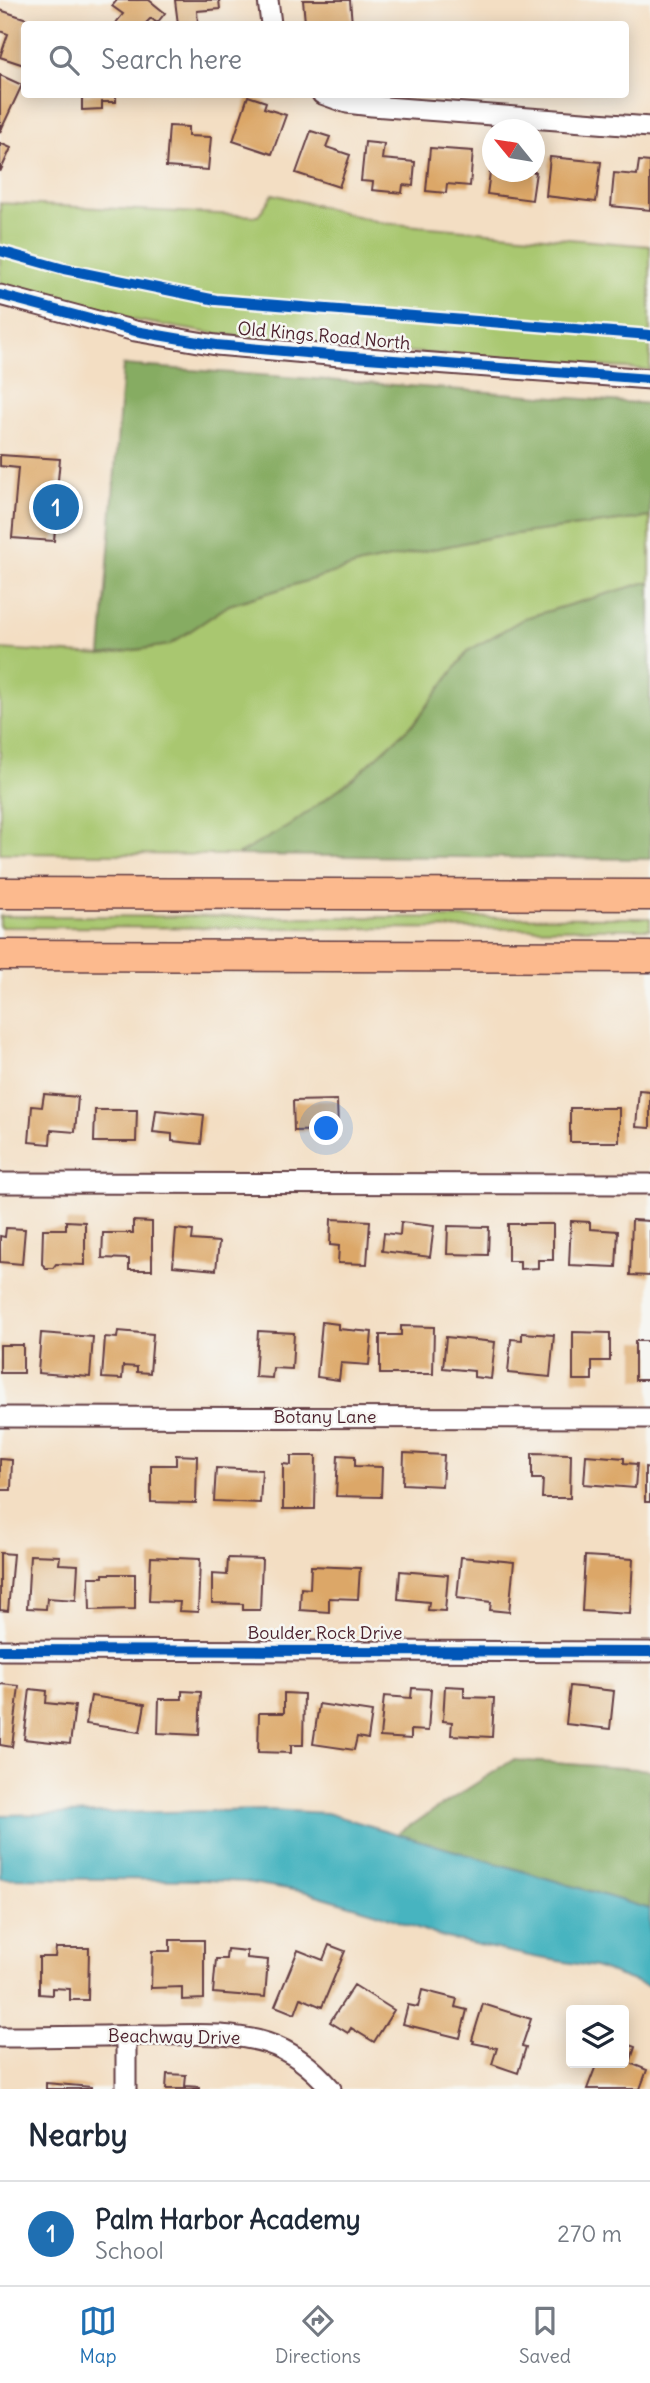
<!DOCTYPE html>
<html lang="en">
<head>
<meta charset="utf-8">
<style>
  :root { --surface:#fff; --page:#f2f2f3; --text:#1f2937; --muted:#747a83; --line:#e0e1e3; --accent:#1f6fb2 }
  body { margin:0; font-family:Delius,sans-serif; background:var(--page); color:var(--text) }
  .controls { position:absolute; right:21px; bottom:21px; display:grid; overflow:hidden; border-radius:7px; box-shadow:0 4px 18px #0003 }
  .controls button { width:63px; height:63px; display:grid; place-items:center; padding:0; border:0; border-bottom:2px solid var(--line); background:var(--surface); color:var(--text); font:35px sans-serif }
  .compass { position:absolute; left:482px; top:119px; width:63px; height:63px; border-radius:50%; background:var(--surface); box-shadow:0 4px 18px #0003; rotate:300deg }
  .you { position:absolute; left:327px; top:1129px; width:24px; height:24px; margin:-18px; border:5px solid #fff; border-radius:50%; background:#1a73e8; box-shadow:0 0 0 10px #1a73e833 }
  .badge { display:grid; place-items:center; width:46px; height:46px; border-radius:50%; background:var(--accent); color:#fff; font-size:23px; font-weight:700 }
  .pin { position:absolute; translate:-50% -50%; border:4px solid #fff; box-shadow:0 2px 7px #0006 }
  .list { margin:0; padding:0; list-style:none }
  h2 { display:flex; justify-content:space-between; align-items:center; height:91px; margin:0; padding:0 28px; font-size:30px }
  h2 small { font-size:23px; font-weight:400; color:var(--muted) }
  .list li { display:grid; grid-template-columns:46px 1fr auto; gap:21px; align-items:center; box-sizing:border-box; height:105px; padding:0 28px; border-top:2px solid var(--line) }
  .list b { display:block; font-size:26px; white-space:nowrap }
  .list p { margin:0; font-size:23px; white-space:nowrap; color:var(--muted) }
  .list em { font-size:23px; font-style:normal; color:var(--muted) }
  .icon { flex:none; width:38px; height:38px; fill:none; stroke:currentColor; stroke-width:2; stroke-linecap:round; stroke-linejoin:round }
  .map { position:relative; flex:none; width:650px; height:2089px; overflow:hidden }
  .search { position:absolute; background:var(--surface); box-shadow:0 4px 18px #0003; left:21px; right:21px; top:21px; height:77px; display:flex; align-items:center; gap:18px; box-sizing:border-box; padding:0 24px; border-radius:7px; color:var(--muted); font-size:26px }
  .sheet { height:196px; background:var(--surface) }
  nav { display:flex; justify-content:space-around; align-items:center; box-sizing:border-box; height:98px; border-top:2px solid var(--line); background:var(--surface); font-size:19px; color:var(--muted) }
  nav a { display:grid; justify-items:center; gap:4px }
  nav .on { color:var(--accent) }
  .map>svg:first-child { display:block }
</style>
</head>
<body>
<div class="map">
<svg width="650" height="2089" viewBox="0 0 650 2089">
  <rect width="100%" height="100%" fill="#f6f6f2"/>
  <filter id="ink" filterUnits="userSpaceOnUse"><feTurbulence type="fractalNoise" baseFrequency=".0143" numOctaves="2"/><feDisplacementMap in="SourceGraphic" scale="14" xChannelSelector="R" yChannelSelector="G"/><feConvolveMatrix kernelMatrix="1 2 1 2 8 2 1 2 1" color-interpolation-filters="sRGB"/></filter>
  <filter id="wash" filterUnits="userSpaceOnUse"><feTurbulence type="fractalNoise" baseFrequency=".00686" numOctaves="4" result="noise"/><feDisplacementMap in="SourceGraphic" scale="28" xChannelSelector="R" yChannelSelector="G"/><feGaussianBlur stdDeviation="1.57" result="paint"/><feColorMatrix in="noise" values="0 0 0 0 0 0 0 0 0 0 0 0 0 0 0 0 0 1.4 0 .05"/><feComposite in="paint" operator="in"/></filter>
  <g filter="url(#wash)">
    <rect width="100%" height="100%" fill="#f3dec3"/>
    <path fill="#a9c76f" stroke="#7a734d" stroke-width="2" d="M273,194L383,223L650,246V370L287,343L209,333L98,314L0,287V203L258,216Z
      M650,517V583H644L525,618L468,651L416,721L355,777L289,826L237,855L0,853V649L101,655L169,645L229,605L361,564L492,537Z
      M0,916L650,918V929L0,927Z"/>
    <path fill="#86ac62" stroke="#686646" stroke-width="2" d="M123,365L650,404V517L492,537L361,564L229,605L169,645L101,655Z
      M644,583H650V859L237,855L289,826L355,777L416,721L468,651L525,618Z
      M513,1760L650,1770V1909L397,1834Z"/>
    <path fill="#46b4c0" stroke="#486a76" stroke-width="2" d="M270,1810L327,1813L650,1909V1987L595,1967L534,1957L442,1937L377,1913L306,1892L245,1882L205,1880L0,1878V1815Z"/>
    <g id="blocks">
      <path fill="#dca767" d="M117,0H149L165,13L157,23L151,18L145,24H115L123,14L112,6Z
        M175,0H219L220,9L197,11L198,24H178Z
        M303,0H350L352,24L305,22Z
        M0,10L42,24H24V65L0,57L8,34L0,31Z
        M0,75L22,85L0,132Z
        M82,94H116V102H102V109L82,110Z
        M248,96L266,102L264,108L286,115L272,154L233,141Z
        M169,126L188,127V136L211,137L208,170L166,167Z
        M311,131L330,137L326,147L350,155L339,187L296,173Z
        M365,142L384,144L382,159L415,162L413,186L403,185L402,193L372,190L373,182L361,181Z
        M0,143L11,148L0,172Z
        M430,148L473,151L470,186L447,184L446,193L426,191Z
        M550,157L601,162L596,202L546,196Z
        M639,161L650,162V210L611,206L614,173L637,175Z
        M491,165L492,172H536L532,200L487,194Z
        M0,455L60,459L57,491H64L63,506H57L54,541L12,538L18,468L0,466Z
        M639,1090L650,1091V1128L636,1127Z
        M44,1094L78,1097L75,1132L51,1130L50,1144L29,1142L32,1106L42,1107Z
        M337,1100L338,1130L294,1131L293,1101Z
        M570,1108H619V1142H570Z
        M95,1110H137L136,1142H94Z
        M156,1110L204,1115L201,1144L172,1141V1134L153,1132Z
        M331,1219L370,1221L367,1264L338,1263L339,1246L330,1245Z
        M632,1220L650,1221V1276L630,1275Z
        M66,1221L85,1222V1265L56,1264L53,1268H46L42,1264L43,1229H66Z
        M133,1221L152,1222V1270H129V1259L102,1258L103,1233H133Z
        M571,1221L590,1222V1229L618,1231L616,1267L569,1265Z
        M401,1222L434,1226L430,1257L382,1251L384,1233L400,1235Z
        M508,1224H553V1260H538V1268L520,1269V1261H508Z
        M448,1226L489,1227L488,1255L447,1254Z
        M6,1228L25,1229L22,1264L0,1262V1236L5,1237Z
        M176,1229L193,1231L192,1240L219,1242L216,1270L173,1266Z
        M322,1322L338,1324V1329L372,1332L369,1365L341,1363L339,1380L317,1377Z
        M401,1326L434,1327L433,1374H380V1335H401Z
        M118,1331L153,1334L150,1373L137,1372V1367L123,1366L122,1379L102,1378L105,1337L117,1338Z
        M258,1331L294,1333L292,1369L273,1368L272,1378L255,1377Z
        M573,1332L610,1333V1361H592V1380H573Z
        M41,1333L93,1337L90,1377L38,1373Z
        M522,1333L554,1335L550,1377L508,1373L511,1339L522,1340Z
        M446,1337L495,1342L491,1379L474,1377V1371L443,1368Z
        M635,1341H650V1380H635Z
        M0,1345H23V1373H0Z
        M404,1453L444,1455L442,1486L403,1484Z
        M532,1453L571,1454L570,1498H542L543,1479H532Z
        M176,1455L197,1456L196,1503L151,1502V1465H176Z
        M338,1455L355,1456V1466L382,1467L381,1497L336,1496Z
        M586,1455L624,1458V1463L637,1464L635,1488L584,1484Z
        M291,1456H316L315,1509H283V1464L291,1465Z
        M0,1459L12,1460L11,1490H0Z
        M645,1467L650,1468V1502H645Z
        M216,1468L262,1470L260,1503L214,1501Z
        M0,1553L13,1554L8,1611L0,1610Z
        M30,1555L60,1556L59,1564L78,1565L76,1600L47,1598L46,1609L27,1608Z
        M585,1556L633,1559L630,1614L582,1611Z
        M151,1557L200,1559L198,1612L179,1611L180,1602L149,1601Z
        M461,1557L514,1562L509,1612L490,1610L491,1602L457,1598Z
        M228,1558L262,1559L260,1610H243V1604L212,1603V1574L227,1575Z
        M311,1566L360,1568L358,1599L329,1598V1612L300,1610L301,1588L310,1589Z
        M400,1571L448,1575L445,1611L428,1610L429,1602L398,1599Z
        M103,1574H135V1609L90,1610L89,1577H103Z
        M0,1684L19,1686L12,1747L0,1745Z
        M445,1686L464,1687V1697L494,1698L492,1737L451,1735L452,1722L443,1721Z
        M570,1686L614,1691L610,1729L566,1724Z
        M412,1688L431,1689L428,1731L411,1730V1739L380,1737L384,1696L411,1698Z
        M30,1689L47,1691L46,1703L75,1706L70,1744L24,1739Z
        M182,1691L201,1692L199,1735L158,1733L159,1699H182Z
        M284,1693L304,1694L303,1745H291V1753L258,1752L259,1713H284Z
        M91,1696L145,1704L140,1732L86,1724Z
        M319,1704L372,1712L368,1739L357,1737L354,1750L313,1744Z
        M170,1940H204V1999L182,2000V1987L151,1988L152,1951H170Z
        M329,1945L345,1951L322,2007L301,1998L295,2014L275,2006L298,1950L323,1960Z
        M56,1948H89L88,2000H70V1989L52,1988V1995L39,1994V1957H55Z
        M227,1949L247,1951V1958L268,1960L265,1997L213,1993L216,1959H226Z
        M354,1985L394,2010L374,2042L351,2028L348,2033L330,2022Z
        M422,1990L457,1999L455,2007L467,2010L460,2038L403,2024L408,2005L418,2007Z
        M483,2004L531,2019L522,2046L526,2047L518,2073L492,2064L497,2048L473,2043L474,2041L472,2040Z
        M624,2043L635,2047L630,2063L647,2070L640,2089H587L597,2063H624Z
        M167,2074L186,2075L185,2086L199,2087V2089H166Z
        M46,2083L91,2087V2089H46Z"/>
    </g>
  </g>
  <g filter="url(#ink)">
    <use href="#blocks" fill-opacity="0" stroke="#633c42" stroke-width="2"/>
    <g fill="none" stroke-linecap="round" stroke-linejoin="round">
      <defs>
        <path id="minor" d="M268,0L271,24
          M322,94L347,103L372,106L650,127
          M0,295L135,331L216,345L340,356L650,379
          M0,1183L650,1184
          M0,1417L650,1418
          M0,1650L650,1652
          M126,2036V2089
          M0,2037C50,2037 100,2036 150,2035C188,2035 229,2031 267,2043C292,2051 314,2069 331,2089"/>
        <path id="highway" d="M0,893L650,895
          M0,955L650,957"/>
      </defs>
      <use href="#minor" stroke="#633c42" stroke-width="23"/>
      <use href="#highway" stroke="#633c42" stroke-width="33"/>
      <use href="#minor" stroke="#fff" stroke-width="19"/>
      <use href="#highway" stroke="#fcba8e" stroke-width="30"/>
      <defs>
        <path id="cycleway" d="M0,251L64,269L216,300L650,335
          M0,295L135,331L216,345L340,356L650,379
          M0,1650L650,1652"/>
      </defs>
      <use href="#cycleway" stroke="#f6f6f2" stroke-width="15"/>
      <use href="#cycleway" stroke="#0057b8" stroke-width="10"/>
    </g>
  </g>
  <g text-anchor="middle" stroke-width="5" stroke-linejoin="round" paint-order="stroke">
    <g font-size="18" fill="#4a1f2b" stroke="#f6f6f2">
      <text transform="translate(324 336) rotate(5)" y="6">Old Kings Road North</text>
      <text x="325" y="1423">Botany Lane</text>
      <text x="325" y="1639">Boulder Rock Drive</text>
      <text transform="translate(174 2037) rotate(1)" y="6">Beachway Drive</text>
    </g>
  </g>
</svg>
<div class="controls">
<button><svg class="icon" aria-label="layers" viewBox="0 0 24 24"><path d="M12 4l9 5-9 5-9-5zM3 14l9 5 9-5"/></svg></button>
</div>
<svg class="compass" viewBox="-18 -18 36 36"><path d="M0-13l5 13h-10z" fill="#e53935"/><path d="M0 13l5-13h-10z" fill="#747a83"/></svg>
<div class="you"></div>
<div class="pin badge" style="left:56px;top:507px">1</div>
<div class="search"><svg class="icon" aria-label="search" viewBox="0 0 24 24"><circle cx="10" cy="10" r="6"/><path d="M15 15l6 6"/></svg>Search here</div>
</div>
<section class="sheet">
<h2>Nearby<small></small></h2>
<ul class="list">
<li><span class="badge">1</span><div><b>Palm Harbor Academy</b><p>School</p></div><em>270 m</em></li>
</ul>
</section>
<nav>
<a class="on"><svg class="icon" aria-label="map" viewBox="0 0 24 24"><path d="M3 6l6-2 6 2 6-2v14l-6 2-6-2-6 2zM9 4v14M15 6v14"/></svg>Map</a>
<a><svg class="icon" aria-label="directions" viewBox="0 0 24 24"><path d="M12 3l9 9-9 9-9-9zM9 14v-3h6M13 9l2 2-2 2"/></svg>Directions</a>
<a><svg class="icon" aria-label="saved" viewBox="0 0 24 24"><path d="M7 4h10v16l-5-4-5 4z"/></svg>Saved</a>
</nav>
</body>
</html>
